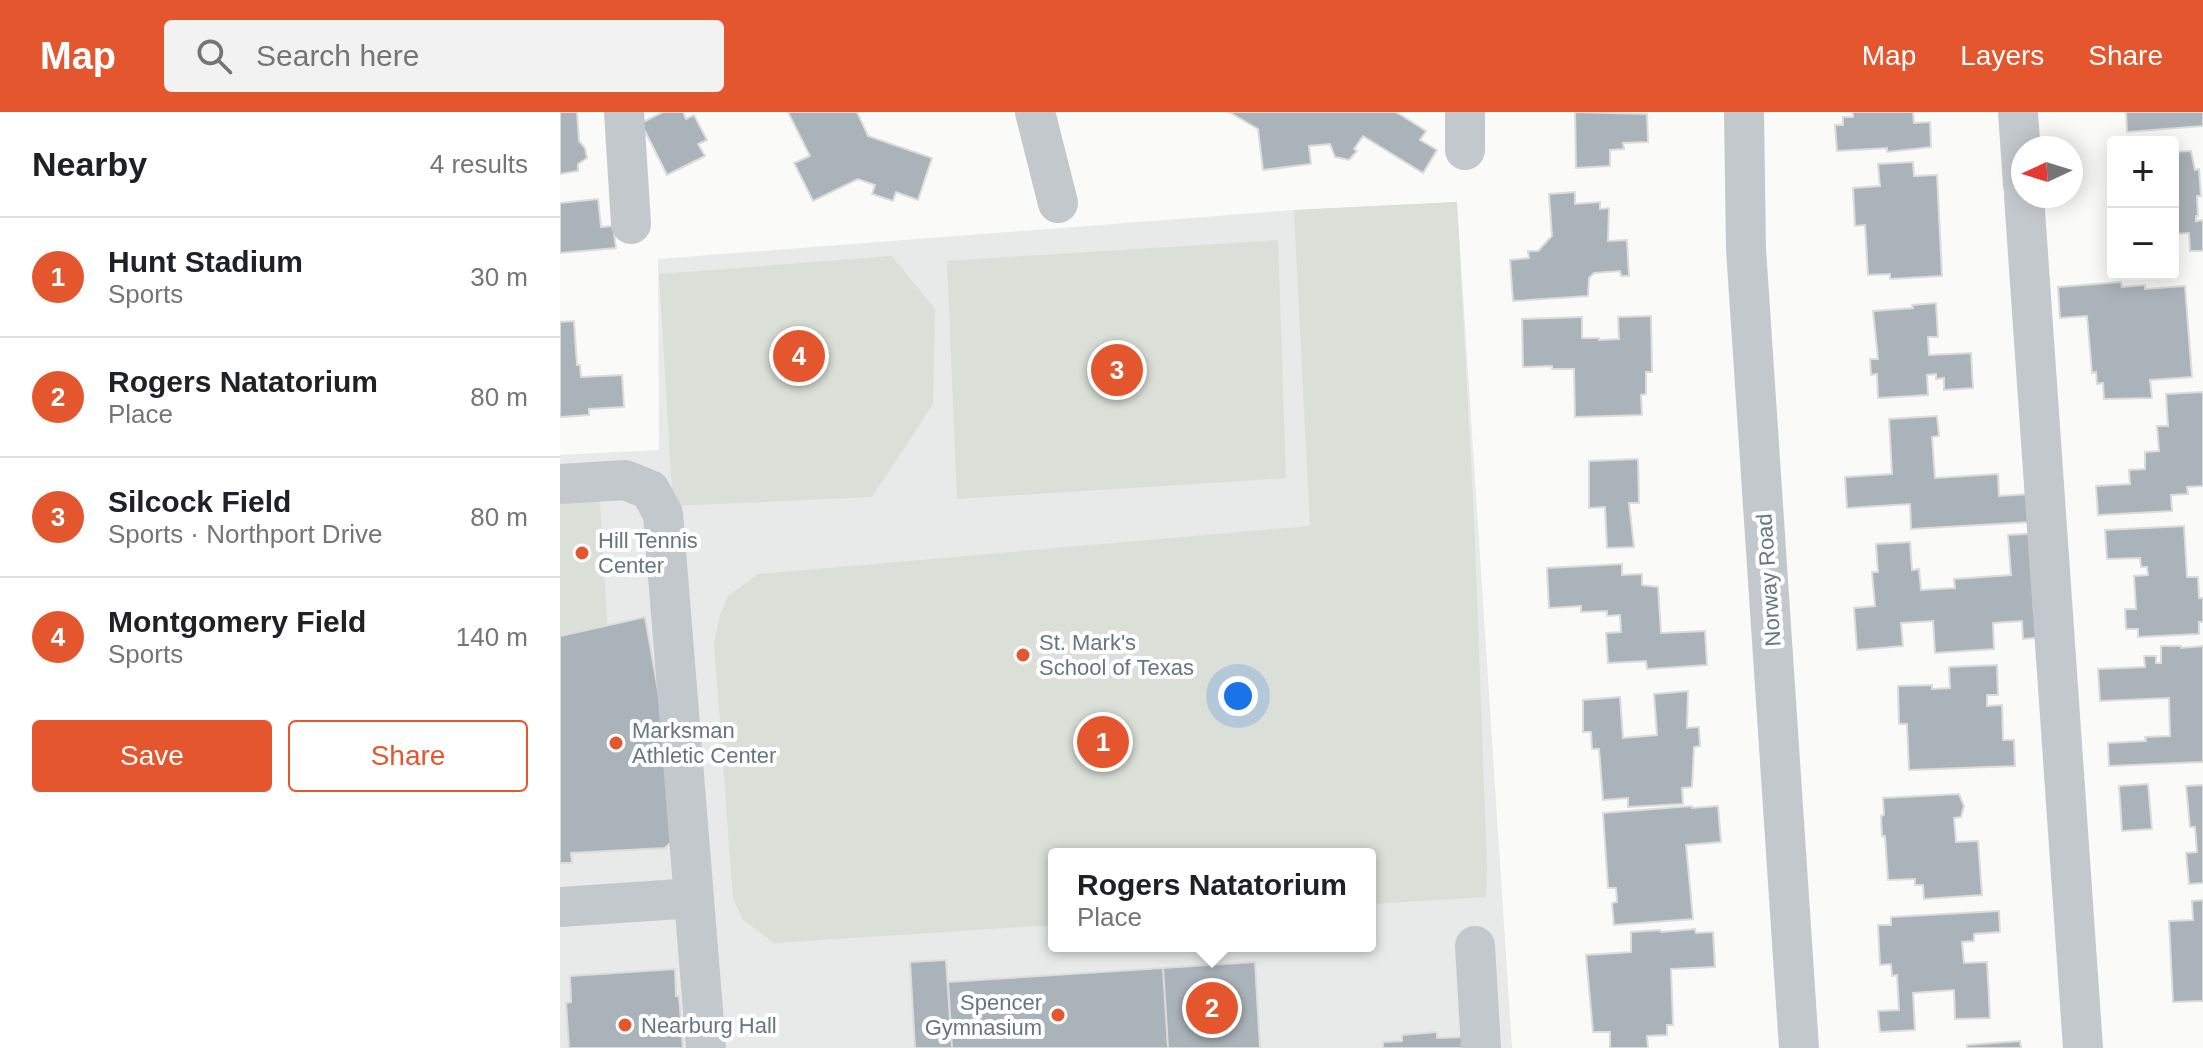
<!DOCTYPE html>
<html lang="en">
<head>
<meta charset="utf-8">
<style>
  :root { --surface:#fff; --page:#f2f2f2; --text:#202124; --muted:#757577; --line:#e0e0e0; --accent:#e4572e }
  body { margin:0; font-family:Arial,sans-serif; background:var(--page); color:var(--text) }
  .controls { position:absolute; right:24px; top:24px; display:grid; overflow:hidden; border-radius:8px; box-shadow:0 4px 20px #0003 }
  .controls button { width:72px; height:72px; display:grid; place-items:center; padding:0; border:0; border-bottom:2px solid var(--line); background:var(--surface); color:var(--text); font:40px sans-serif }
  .compass { position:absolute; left:1451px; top:24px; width:72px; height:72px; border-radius:50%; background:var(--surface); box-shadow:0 4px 20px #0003; rotate:266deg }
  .you { position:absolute; left:678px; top:584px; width:28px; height:28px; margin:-20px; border:6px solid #fff; border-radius:50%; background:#1a73e8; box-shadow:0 0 0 12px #1a73e833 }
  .badge { display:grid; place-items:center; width:52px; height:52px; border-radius:50%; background:var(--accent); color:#fff; font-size:26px; font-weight:700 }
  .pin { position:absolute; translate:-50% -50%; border:4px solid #fff; box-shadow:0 2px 8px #0006 }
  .popup { position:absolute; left:488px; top:736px; width:328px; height:104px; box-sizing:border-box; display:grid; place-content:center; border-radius:8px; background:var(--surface); filter:drop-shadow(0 2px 6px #0005); font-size:26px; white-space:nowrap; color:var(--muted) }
  .popup b { font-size:30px; color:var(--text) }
  .popup::after { content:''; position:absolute; left:50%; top:100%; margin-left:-16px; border:16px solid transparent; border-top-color:var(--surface) }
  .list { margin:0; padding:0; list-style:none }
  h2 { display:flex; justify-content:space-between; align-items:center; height:104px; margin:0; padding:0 32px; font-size:34px }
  h2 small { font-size:26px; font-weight:400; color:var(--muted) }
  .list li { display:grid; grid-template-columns:52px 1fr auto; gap:24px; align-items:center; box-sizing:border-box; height:120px; padding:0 32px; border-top:2px solid var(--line) }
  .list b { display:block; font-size:30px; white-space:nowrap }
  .list p { margin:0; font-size:26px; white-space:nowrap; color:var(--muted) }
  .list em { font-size:26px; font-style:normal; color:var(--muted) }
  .actions { display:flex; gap:16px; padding:24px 32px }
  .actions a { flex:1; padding:18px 0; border:2px solid var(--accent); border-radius:8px; text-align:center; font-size:28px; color:var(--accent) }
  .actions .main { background:var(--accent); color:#fff }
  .icon { flex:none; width:44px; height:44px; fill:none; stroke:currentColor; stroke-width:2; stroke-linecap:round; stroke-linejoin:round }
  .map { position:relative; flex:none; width:1643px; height:936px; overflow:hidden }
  header { display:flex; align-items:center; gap:48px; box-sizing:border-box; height:112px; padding:0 40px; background:var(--accent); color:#fff }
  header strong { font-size:38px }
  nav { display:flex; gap:44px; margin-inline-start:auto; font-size:28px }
  .search { width:560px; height:72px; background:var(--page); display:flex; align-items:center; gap:20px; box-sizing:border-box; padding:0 28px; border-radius:8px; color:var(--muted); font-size:30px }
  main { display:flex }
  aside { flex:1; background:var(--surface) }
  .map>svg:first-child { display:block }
</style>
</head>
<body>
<header>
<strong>Map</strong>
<div class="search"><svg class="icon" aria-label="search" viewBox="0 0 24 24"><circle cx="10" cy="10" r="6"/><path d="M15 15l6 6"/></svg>Search here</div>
<nav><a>Map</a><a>Layers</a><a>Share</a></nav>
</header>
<main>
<aside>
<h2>Nearby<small>4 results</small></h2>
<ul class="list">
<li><span class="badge">1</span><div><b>Hunt Stadium</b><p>Sports</p></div><em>30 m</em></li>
<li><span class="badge">2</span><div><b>Rogers Natatorium</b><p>Place</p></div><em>80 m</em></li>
<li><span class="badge">3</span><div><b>Silcock Field</b><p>Sports · Northport Drive</p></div><em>80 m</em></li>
<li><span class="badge">4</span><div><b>Montgomery Field</b><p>Sports</p></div><em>140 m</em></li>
</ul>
<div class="actions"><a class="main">Save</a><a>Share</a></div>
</aside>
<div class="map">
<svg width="1643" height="936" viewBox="0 0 1643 936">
  <rect width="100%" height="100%" fill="#fafaf8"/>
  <path fill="#e8e9e9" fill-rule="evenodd" d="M897,90L952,936H0V343L99,338L98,147L734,98ZM494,742H810V834H494Z"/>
  <path fill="#dadfd7" d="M897,90L914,405L927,756L926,785L810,792V742H494V813L214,831L183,808L173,786L154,531L160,503L168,484L198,462L750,414L734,98Z
    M718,128L726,366L397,387L387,149Z
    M332,144L375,197L373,292L312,385L113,394L99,162Z
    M38,358L48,521L0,524V361Z"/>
  <path fill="#aab3b9" stroke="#dcdcda" stroke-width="2" d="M0,0H17L19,29L25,36L27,46L18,52V59L0,62Z
    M103,0H123L126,7L134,3L147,28L138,32L145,44L107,63L81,11Z
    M228,0H297L308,24L372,46L358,88L336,80L333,89L312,82L315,73L298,67L253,89L234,51L250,44Z
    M669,0H836L866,19L860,28L877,38L863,61L803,24L794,37L797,39L789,48L775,45L770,32L749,34L751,52L703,58L698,17Z
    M1015,0L1087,2L1088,30L1063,31L1064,37L1050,38V54L1016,56Z
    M1293,0H1353L1354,11L1370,10L1371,35L1327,40V36L1277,39L1275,13H1283V5H1293Z
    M1566,0H1643V14L1567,20Z
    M1631,39L1635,58L1639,57L1641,84H1637L1638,104H1636V109L1643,108V139H1630L1629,121L1613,122V40Z
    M1353,50L1354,64L1377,63L1382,164L1330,167V162L1308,163L1305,113L1295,114L1293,76L1320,74L1318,52Z
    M1015,80V92L1040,90V97L1049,96L1048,129L1067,128L1069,164H1061L1060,159L1034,161L1029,166L1028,184L953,189L950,148L969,146L968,139H978L992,124L989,82Z
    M38,87L41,115L53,114L56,136L0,141V91Z
    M1561,170L1562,175L1585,173V177L1625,174L1632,265L1590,268L1592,286L1544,287L1543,271L1537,272L1536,260L1532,261L1527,204L1500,206L1498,175Z
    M1376,191L1378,225H1368L1369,243L1411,241L1413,276L1384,278V266L1376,267V262L1367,263L1368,283L1318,286L1317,262L1311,263L1310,247H1318L1313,199L1353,196L1352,193Z
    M1091,204L1092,260H1086V282L1081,283L1082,303L1015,305L1014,257H992V254L963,255L962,207L1022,205V226H1039V228L1059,227L1058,205Z
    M14,209L17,253H20L21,265L62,263L64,295L29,297V303L0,305V210Z
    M1643,280V374L1627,375L1628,382L1611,383L1612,399L1538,403L1536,374L1570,372L1569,358L1585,357V340L1599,339L1597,314H1608L1606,282Z
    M1377,304L1379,324L1372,325L1375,366L1438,362L1439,384L1470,382L1471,410L1351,417L1350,392L1287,396L1285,365L1332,362L1329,307Z
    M1078,347L1079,391H1069L1074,435L1047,436L1045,395L1029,396V349Z
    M1624,414L1627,465H1638L1639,486H1643V510H1639V522L1578,525V517H1566L1565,497H1576L1574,464L1588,463L1587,455H1581L1580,446L1547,447L1545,418Z
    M1480,421L1487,525L1463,527L1462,509L1433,511L1434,537L1375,541L1373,509L1341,511L1343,534L1297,538L1294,496L1315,494L1312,460H1318L1316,432L1350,430L1352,458L1359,457L1361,478L1395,476L1394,467L1451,463L1448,423Z
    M1062,452V463L1082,462V473L1098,475L1101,521L1145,519L1147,553L1087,557L1086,549L1048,551L1046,521L1061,520L1060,503L1047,504V499L1021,500V494L989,496L987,456Z
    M85,505L105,618L117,731L109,732L105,736L11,741L12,751H0V524Z
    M1601,534H1621V536L1643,534V650L1549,654L1548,631L1586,629L1585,625L1610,624L1609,586L1540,589L1538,557L1585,555L1584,544H1596V551H1601Z
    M1437,553L1438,583H1427V594L1442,593L1443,628H1454L1455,654L1349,658L1347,612H1339L1338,574L1372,573V577L1390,576L1389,555Z
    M1128,579L1127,616L1139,615L1140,634L1134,635L1132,675L1122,676L1123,692L1068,695V686L1043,688L1039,637H1032L1031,620H1023V588L1060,585L1063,626L1097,623L1094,582Z
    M1588,672L1592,717L1562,719L1559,674Z
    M1643,673V771L1629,772L1626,741L1637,740L1635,715H1630L1626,674Z
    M1399,682L1404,694L1401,705L1394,706L1396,730L1418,729L1422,783L1364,787L1363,773H1355V767L1328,768L1325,724H1322L1321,704L1324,703L1323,686Z
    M1132,694V696L1158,694L1161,730L1126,733L1133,807L1054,813L1052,791L1057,790L1056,776H1048L1043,701Z
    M1643,788V889L1613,890L1609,809L1633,808L1632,789Z
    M1439,799L1440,820L1414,822V829L1402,830L1404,851L1427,850L1430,906L1395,907L1394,878L1353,881L1355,918L1320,920L1318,899L1339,898L1337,863L1332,864L1331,852L1320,853L1318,813H1331V805Z
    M1135,817L1136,821L1153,820L1155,855L1111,857L1113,913H1107V923L1087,924L1088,936H1050V920H1033L1026,843L1071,840V820L1100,818L1101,820Z
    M386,848L392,936H355L350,850Z
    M695,850L700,936H608L603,856Z
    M603,856L608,936H392L388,870Z
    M115,857L116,884H119L123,936H9L6,891L11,890L10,864Z
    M877,920V926L906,925L907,936H823V930L842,929V923Z
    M1460,929L1461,936H1407V933Z"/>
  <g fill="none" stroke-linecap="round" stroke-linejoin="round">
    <path stroke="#c3c8cc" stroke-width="40" d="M64,0L71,112
      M475,0L498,91
      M1184,0L1186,137L1239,936
      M1458,0L1463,73
      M905,38V0
      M1464,84L1523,936
      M0,372L65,368L90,378L103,402L146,936
      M0,795L134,786
      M915,834L921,936"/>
  </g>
  <g fill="#e4572e" stroke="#fff" stroke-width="3">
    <circle cx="22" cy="441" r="8"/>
    <circle cx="463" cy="543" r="8"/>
    <circle cx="56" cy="631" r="8"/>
    <circle cx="498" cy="903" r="8"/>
    <circle cx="65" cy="913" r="8"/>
  </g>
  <g text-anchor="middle" stroke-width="8" stroke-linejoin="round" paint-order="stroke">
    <g font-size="22" fill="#657683" stroke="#fff" text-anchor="start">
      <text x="38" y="436">Hill Tennis<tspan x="38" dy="25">Center</tspan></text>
      <text x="479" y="538">St. Mark's<tspan x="479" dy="25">School of Texas</tspan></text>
      <text x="72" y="626">Marksman<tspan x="72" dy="25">Athletic Center</tspan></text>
      <text x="482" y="898" text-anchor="end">Spencer<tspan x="482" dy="25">Gymnasium</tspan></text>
      <text x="81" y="921">Nearburg Hall</text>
    </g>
    <g font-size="22" fill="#657683" stroke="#fff">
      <text transform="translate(1208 468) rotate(-94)" y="8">Norway Road</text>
    </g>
  </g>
</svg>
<div class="controls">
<button>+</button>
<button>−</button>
</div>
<svg class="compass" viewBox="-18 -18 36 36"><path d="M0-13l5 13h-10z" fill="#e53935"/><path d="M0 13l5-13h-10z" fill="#757577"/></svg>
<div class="you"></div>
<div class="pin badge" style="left:543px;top:630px">1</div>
<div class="pin badge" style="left:652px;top:896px">2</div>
<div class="popup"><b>Rogers Natatorium</b>Place</div>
<div class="pin badge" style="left:557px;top:258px">3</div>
<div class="pin badge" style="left:239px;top:244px">4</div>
</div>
</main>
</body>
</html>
